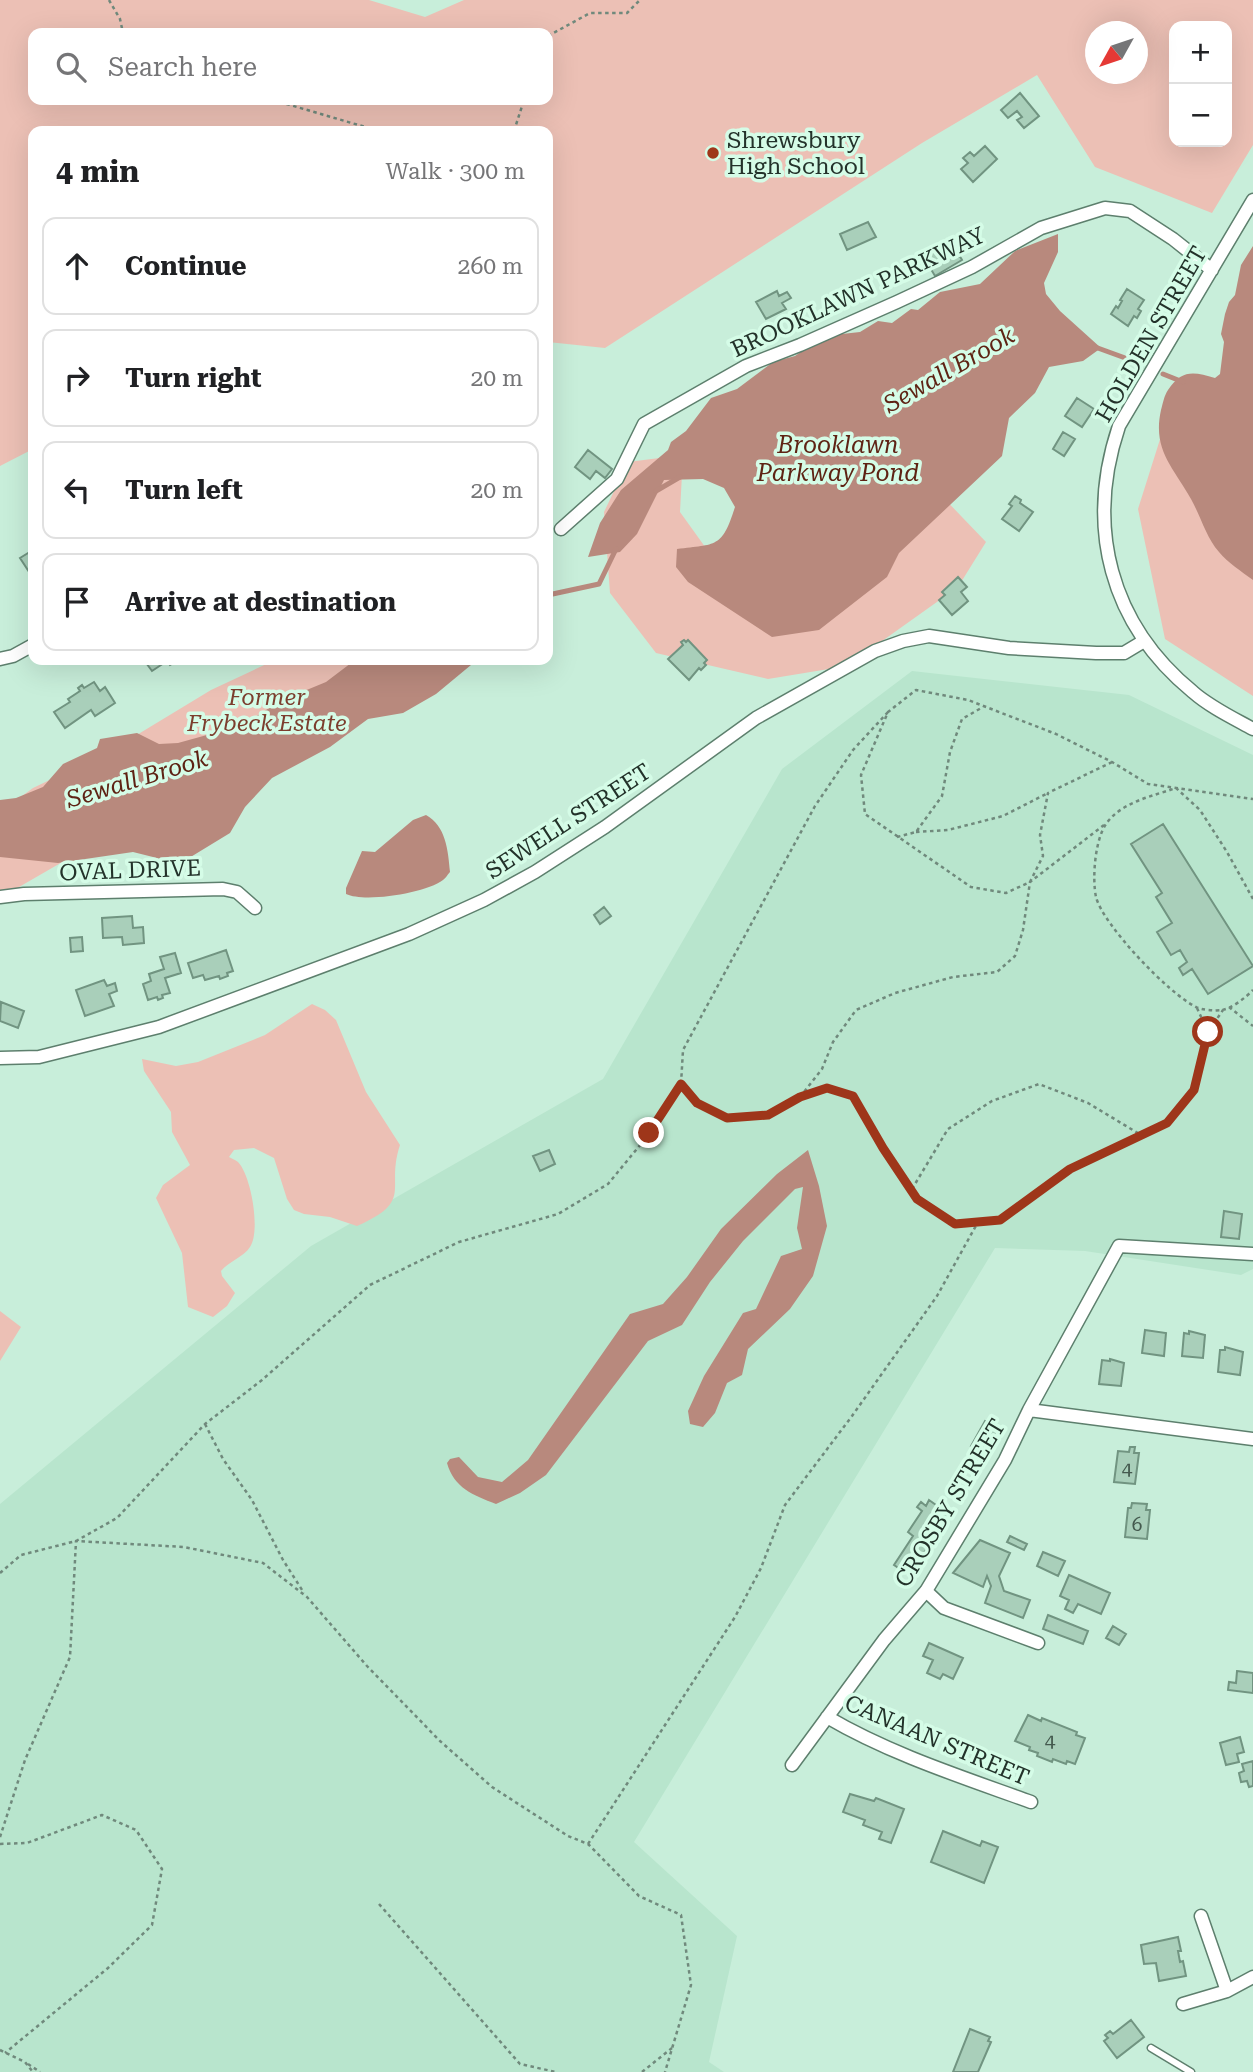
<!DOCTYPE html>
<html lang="en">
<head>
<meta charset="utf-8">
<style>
  :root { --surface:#fff; --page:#f6f6f6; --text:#202124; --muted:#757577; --line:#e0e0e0 }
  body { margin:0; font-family:"Roboto Serif",serif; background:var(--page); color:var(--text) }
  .controls { position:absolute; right:21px; top:21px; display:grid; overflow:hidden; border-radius:14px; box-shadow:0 7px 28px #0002 }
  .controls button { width:63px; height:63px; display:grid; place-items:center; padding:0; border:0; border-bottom:2px solid var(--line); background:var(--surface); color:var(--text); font:35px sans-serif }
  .compass { position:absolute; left:1085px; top:21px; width:63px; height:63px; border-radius:50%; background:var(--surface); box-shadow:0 7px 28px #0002; rotate:230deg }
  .stop { position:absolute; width:21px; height:21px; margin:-16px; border:5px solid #9e361a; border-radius:50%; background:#fff }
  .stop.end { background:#9e361a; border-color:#fff; box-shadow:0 2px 7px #0008 }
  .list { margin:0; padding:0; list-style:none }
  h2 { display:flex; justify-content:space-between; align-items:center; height:91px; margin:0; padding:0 28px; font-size:30px }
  h2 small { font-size:23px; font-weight:400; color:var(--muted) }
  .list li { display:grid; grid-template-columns:46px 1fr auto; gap:21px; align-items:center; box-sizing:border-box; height:98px; margin:0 14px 14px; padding:0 14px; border:2px solid var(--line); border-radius:14px }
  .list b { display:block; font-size:26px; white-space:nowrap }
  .list em { font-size:23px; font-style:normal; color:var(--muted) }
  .icon { flex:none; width:38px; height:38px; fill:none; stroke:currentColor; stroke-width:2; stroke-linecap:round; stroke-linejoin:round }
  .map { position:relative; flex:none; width:1253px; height:2072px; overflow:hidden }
  .search { position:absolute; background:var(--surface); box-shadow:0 7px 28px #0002; left:28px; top:28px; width:525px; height:77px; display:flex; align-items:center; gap:18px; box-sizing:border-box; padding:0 24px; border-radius:14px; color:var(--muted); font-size:26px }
  .panel { position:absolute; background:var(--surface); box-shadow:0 7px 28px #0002; left:28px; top:126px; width:525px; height:539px; border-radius:14px }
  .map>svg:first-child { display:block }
</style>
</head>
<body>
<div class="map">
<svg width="1253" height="2072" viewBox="0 0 1253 2072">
  <rect width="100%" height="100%" fill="#c8eeda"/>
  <path fill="#b8e5cd" d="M912,671L1129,695L1253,755V1269L1241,1275L1085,1251L995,1248L634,1842L737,1936L709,2062L724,2072H0V1504L311,1246L603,1079L782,769Z"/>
  <path fill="#ecc0b5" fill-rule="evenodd" d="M0,0H369L425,17L464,0H1253V145L1212,213L1095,167L1037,75L922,143L605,348L548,342V131H33V449L0,466ZM1174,26H1227V142H1174ZM1096,32H1138V74H1096ZM33,33H548V100H33Z
    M1162,433L1253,578V696L1165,639L1138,509Z
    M683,455L680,512L708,551L938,492L986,542L958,587L847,666L768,679L656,653L610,593L604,512L628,462Z
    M275,660H470L168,801L0,898V812L33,788L112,750L211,690Z
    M312,1004L325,1010L336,1020L366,1092L400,1145C385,1190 415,1200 357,1226L330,1217L304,1214L294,1210L287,1199L274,1158L254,1148L234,1150L229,1157C232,1159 236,1160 238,1162C251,1175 261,1231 250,1247C244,1257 229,1261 221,1271L222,1276L235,1293L227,1306L213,1317L188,1307L182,1253L156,1198L163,1185L190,1165L172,1132L171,1112L144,1071L142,1059L176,1066L198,1062L265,1035Z
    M0,1311L21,1327L0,1361Z"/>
  <path fill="#b8897d" d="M1058,234V252L1044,283L1046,294L1060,311L1101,348L1083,361L1049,367L1035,393L1009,418L1002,456L899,553L887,577L819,630L772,637L688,582L676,567L677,549C717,544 722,548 735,507L724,488L703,479L664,480L637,534L620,552L588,557L600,523L621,490L668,450L671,442L686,431L711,398L737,389L773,362L795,356L824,336L860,332L878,321L892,323L911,309L918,310L940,292L980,284L1015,251Z
    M1253,246V580C1241,571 1228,563 1219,552C1206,537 1201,517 1191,499C1174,468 1152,450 1161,410C1163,403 1164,396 1168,390C1182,369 1194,372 1215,378L1220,374L1224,342L1221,334L1225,314L1229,302L1235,295L1241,265Z
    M355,660H493L471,665L436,694L403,713L368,719L330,747L272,778L245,807L230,833L189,858L161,859L133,852L58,863L0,857V800L16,798L43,787L63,764L97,748L100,739L137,733L159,744L178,743L243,725L280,701L326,682Z
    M426,815C446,826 448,850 450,872C447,875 446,878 443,880C426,893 365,903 346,894V888L362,851L375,852L413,820Z
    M808,1150L819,1186L827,1226L813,1276L790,1309L748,1349L742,1375L727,1383L715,1413L703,1427L690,1424L688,1411L704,1376L743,1313L756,1309L781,1256L802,1249L797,1228L803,1187L795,1189L743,1241L710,1282L682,1325L648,1341L546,1475L520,1493L496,1504C473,1495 454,1488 447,1463L450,1459L459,1457L478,1477L502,1482L528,1460L630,1314L663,1304L687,1277L721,1229L777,1174Z"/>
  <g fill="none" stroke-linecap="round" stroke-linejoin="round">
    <path stroke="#b8897d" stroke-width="5" d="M1095,347L1139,363
      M1163,374L1183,382
      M656,491L680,477
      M548,595L599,584L616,549"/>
  </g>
  <path fill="#a9cfba" stroke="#719481" stroke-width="2" d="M1020,93L1039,116L1024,128L1017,120L1022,117L1017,111L1008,118L1001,110Z
    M985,146L997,159L973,182L961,169L968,163L963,158L970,152L974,156Z
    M868,222L876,237L847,250L840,234Z
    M949,238L962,260L935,276L922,254Z
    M1127,289L1144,300L1138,309L1141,311L1137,318L1134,316L1128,326L1111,314L1116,306L1118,308L1122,301L1120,300Z
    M777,291L779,296L787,292L791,298L782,303L786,309L766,319L756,302Z
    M1077,398L1094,409L1082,427L1065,416Z
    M1063,432L1075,439L1064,456L1053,449Z
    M588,450L612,469L605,478L596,471L590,479L575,467Z
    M1015,496L1021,500L1020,503L1033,512L1019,531L1002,519L1012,506L1009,504Z
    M33,550V578L20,558Z
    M958,577L967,587L961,592L968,601L952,615L939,600L945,595L942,592Z
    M684,640L686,642L688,640L707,660L704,663L706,665L701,670L699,668L689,680L668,659L683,645L681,642Z
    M144,660H177V661L170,665L167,661L152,671Z
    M94,682L100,691L105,687L115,703L95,716L91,710L65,728L54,712L70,702L68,699L80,691L78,688L82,685L84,688Z
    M1163,824L1253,966L1208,994L1192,969L1183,975L1179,968L1187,962L1180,950L1171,955L1157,932L1172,923L1156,897L1162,893L1131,844Z
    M604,907L611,916L600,924L594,915Z
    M132,916L133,928L143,927L144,943L123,945L122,937L103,938L102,918Z
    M82,937L83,951L71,952L70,938Z
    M226,950L233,971L227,973L228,976L220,979L219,976L205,980L203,975L193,978L188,963Z
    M175,953L181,973L165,978L170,993L162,995L163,998L158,1000L157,997L148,1000L143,984L151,981L149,974L164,969L160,957Z
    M104,980L107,986L115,983L117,991L109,994L114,1006L85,1016L76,990Z
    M1,1002L24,1011L18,1028L0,1021Z
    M549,1150L555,1164L540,1171L533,1156Z
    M1224,1211L1242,1214L1239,1239L1221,1237Z
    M1145,1330L1166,1333L1164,1356L1142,1353Z
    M1189,1331L1205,1335L1203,1358L1182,1356L1184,1333L1189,1334Z
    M1225,1347L1243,1352L1240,1375L1218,1372L1220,1350H1225Z
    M1110,1359L1124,1363L1121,1386L1099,1384L1102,1360L1110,1361Z
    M985,1421L1002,1430L988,1455L971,1446Z
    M1130,1447H1135L1134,1453H1139L1135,1484L1114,1482L1118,1451L1129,1452Z
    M929,1500L950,1515L909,1575L894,1565L913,1536L908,1532L922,1511L917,1507L921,1502L926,1506Z
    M1132,1503L1147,1504L1146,1510H1150L1147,1539L1125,1537L1128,1508H1131Z
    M1010,1536L1027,1544L1024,1550L1007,1542Z
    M980,1540L1010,1553L999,1576L1004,1591L1030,1600L1023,1618L985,1603L991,1586L987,1576L983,1587L953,1573Z
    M1043,1552L1065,1561L1058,1576L1037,1566Z
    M1069,1575L1110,1593L1101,1614L1078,1604L1073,1613L1065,1609L1069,1600L1060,1596Z
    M1048,1615L1088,1631L1083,1644L1043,1629Z
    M1113,1626L1126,1634L1119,1645L1106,1638Z
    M929,1643L963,1658L953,1679L943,1674L940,1679L927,1673L933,1660L923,1656Z
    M1237,1671L1253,1673V1693L1228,1690L1229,1682L1236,1683Z
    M1028,1715L1041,1721L1042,1718L1077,1732L1076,1735L1085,1738L1075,1764L1067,1761L1066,1764L1053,1759L1052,1762L1037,1756L1038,1753L1029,1750L1030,1747L1015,1741Z
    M1240,1737L1244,1752L1237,1754L1239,1762L1226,1765L1220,1743Z
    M1253,1761V1786L1249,1787L1247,1781L1241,1782L1239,1773L1244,1771L1242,1764Z
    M850,1794L874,1801L876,1798L904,1809L891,1843L879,1839L882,1832L863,1825L865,1820L843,1812Z
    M943,1831L980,1846L982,1841L998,1847L984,1883L931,1862Z
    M1178,1937L1181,1951H1178L1180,1962L1183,1961L1186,1976L1159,1981L1156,1963L1144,1964L1141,1945Z
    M1131,2020L1144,2037L1117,2058L1104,2041L1108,2038L1105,2035L1110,2031L1113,2034Z
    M970,2029L990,2037L988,2041L991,2042L978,2072H953Z"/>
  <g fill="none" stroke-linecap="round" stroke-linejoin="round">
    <defs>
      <path id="service" d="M1151,2048L1191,2072"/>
      <path id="minor" d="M1253,200L1119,426C1085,527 1110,624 1193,692C1210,707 1233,718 1253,729
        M561,529L617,479L644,424L746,366L800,345L897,302L972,267L1041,228L1105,208L1130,211L1173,239L1212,270
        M0,659L13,656L33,645
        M0,897L24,894L223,889L237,892L255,908
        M0,1058L39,1057L159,1027L409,934L484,900L535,872L605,827L756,718L875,651L903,641L929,636L1009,648L1096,653H1124L1144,641
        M1029,1410L1253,1439
        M926,1591L944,1608L1038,1643
        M827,1717C890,1754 962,1777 1031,1802
        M792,1765L884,1640L926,1591L1005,1460L1029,1410L1119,1246L1253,1254
        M1201,1916L1227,1991
        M1183,2004L1227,1991L1253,1977"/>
    </defs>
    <use href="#service" stroke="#5d7f6d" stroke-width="9"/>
    <use href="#minor" stroke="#5d7f6d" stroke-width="15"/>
    <path stroke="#70897c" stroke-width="2.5" stroke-dasharray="3.5 3.5" stroke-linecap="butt" d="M109,0L120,19L123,33
      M548,36L590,13H627L640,0
      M273,100L379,131
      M514,131L524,100
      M888,712L853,750L815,806L683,1050L681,1084L697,1103L727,1118L768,1115L800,1097L827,1088L853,1096L883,1148L917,1199L955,1224L1000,1220L1070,1169L1167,1123L1194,1090L1208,1032L1223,1010
      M1112,762L1048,793L1040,835L1043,856L1030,882L1006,893L971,887L865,814L861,775L888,712L916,690L968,700L1056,734L1112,762L1148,784L1253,799
      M916,832L948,830L1003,816L1048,793
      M897,837L916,832L942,796L950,752L962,719L983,707
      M1253,899L1227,852L1200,810L1176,788C1153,796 1121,802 1106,824C1095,840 1092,878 1096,897C1103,925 1169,994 1196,1007C1201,1010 1216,1011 1222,1010C1233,1008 1246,997 1253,990
      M1229,1007L1253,1026
      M1197,1008L1208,1032
      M800,1097L822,1069L833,1042L856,1010L895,993L953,977L997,972L1015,956L1023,930L1030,882L1104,825
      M912,1189L948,1129L992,1101L1039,1084L1088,1103L1141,1135
      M205,1424L223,1459L252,1500L283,1560L304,1593
      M0,1573L21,1555L76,1541L117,1518L205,1424L262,1380L370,1285L459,1242L558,1214L608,1184L650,1133L681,1084
      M0,1837L25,1760L70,1657L76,1541L184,1547L263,1563L307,1597L367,1666L440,1741L492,1787L568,1836L588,1844L639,1896L681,1915L691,1985L665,2072
      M0,1844L27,1843L102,1815L136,1830L162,1869L152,1925L108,1968L5,2053
      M588,1844L735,1617L761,1568L785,1505L852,1416L937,1296L978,1222
      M379,1904L520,2064L556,2072
      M0,2050L25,2062L33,2072
      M28,2064L40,2072
      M642,2072L672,2048"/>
    <use href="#service" stroke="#fff" stroke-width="6"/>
    <use href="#minor" stroke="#fff" stroke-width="12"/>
  </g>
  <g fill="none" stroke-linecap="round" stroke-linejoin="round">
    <path stroke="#9e361a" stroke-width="9" d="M649,1133L681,1084L697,1103L727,1118L768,1115L800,1097L827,1088L853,1096L883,1148L917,1199L955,1224L1000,1220L1070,1169L1167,1123L1194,1090L1208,1032"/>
  </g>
  <circle fill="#9e361a" stroke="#d5fce7" stroke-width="2.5" cx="713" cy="153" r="7"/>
  <g text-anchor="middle" stroke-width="7" stroke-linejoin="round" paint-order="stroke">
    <g font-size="19" fill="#44594e">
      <text x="1127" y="1475">4</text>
      <text x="1137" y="1531">6</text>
      <text x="1050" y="1747">4</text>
    </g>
    <g font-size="23" fill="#23322a" stroke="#d5fce7" text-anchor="start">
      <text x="727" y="148">Shrewsbury<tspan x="727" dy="26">High School</tspan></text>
    </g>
    <g font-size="23" fill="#23322a" stroke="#d5fce7">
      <text transform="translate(858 292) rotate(-25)" y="8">BROOKLAWN PARKWAY</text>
      <text transform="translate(1151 334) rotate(-60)" y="8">HOLDEN STREET</text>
      <text transform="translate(568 821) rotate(-33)" y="8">SEWELL STREET</text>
      <text transform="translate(130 870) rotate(-2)" y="8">OVAL DRIVE</text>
      <text transform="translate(950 1503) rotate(-59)" y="8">CROSBY STREET</text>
      <text transform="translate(937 1740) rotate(23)" y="8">CANAAN STREET</text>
    </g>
    <g font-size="23" font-style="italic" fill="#7c3e2e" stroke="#d5fce7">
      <text x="267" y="705">Former<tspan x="267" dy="26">Frybeck Estate</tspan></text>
    </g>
    <g font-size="24" font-style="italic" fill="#5e2314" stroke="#d5fce7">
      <text transform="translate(949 370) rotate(-30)" y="8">Sewall Brook</text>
      <text x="838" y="453">Brooklawn<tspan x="838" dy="28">Parkway Pond</tspan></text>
      <text transform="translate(137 779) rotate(-17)" y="8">Sewall Brook</text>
    </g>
  </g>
</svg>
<div class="controls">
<button>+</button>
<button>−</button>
</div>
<svg class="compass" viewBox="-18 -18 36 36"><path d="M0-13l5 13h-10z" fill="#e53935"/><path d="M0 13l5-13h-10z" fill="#757577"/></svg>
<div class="stop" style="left:1208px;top:1032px"></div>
<div class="stop end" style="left:649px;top:1133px"></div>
<div class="search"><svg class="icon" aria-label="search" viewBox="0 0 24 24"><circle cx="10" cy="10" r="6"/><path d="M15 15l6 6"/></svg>Search here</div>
<section class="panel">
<h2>4 min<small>Walk · 300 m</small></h2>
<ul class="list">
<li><svg class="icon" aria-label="ahead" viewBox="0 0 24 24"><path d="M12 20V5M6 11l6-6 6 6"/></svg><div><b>Continue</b></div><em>260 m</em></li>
<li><svg class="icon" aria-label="right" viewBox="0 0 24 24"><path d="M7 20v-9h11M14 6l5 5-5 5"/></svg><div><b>Turn right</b></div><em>20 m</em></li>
<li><svg class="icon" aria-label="left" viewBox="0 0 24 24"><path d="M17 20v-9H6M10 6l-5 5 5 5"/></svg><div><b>Turn left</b></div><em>20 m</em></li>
<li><svg class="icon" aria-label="arrive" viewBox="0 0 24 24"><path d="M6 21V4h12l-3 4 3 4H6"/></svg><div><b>Arrive at destination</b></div></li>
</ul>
</section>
</div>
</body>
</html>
